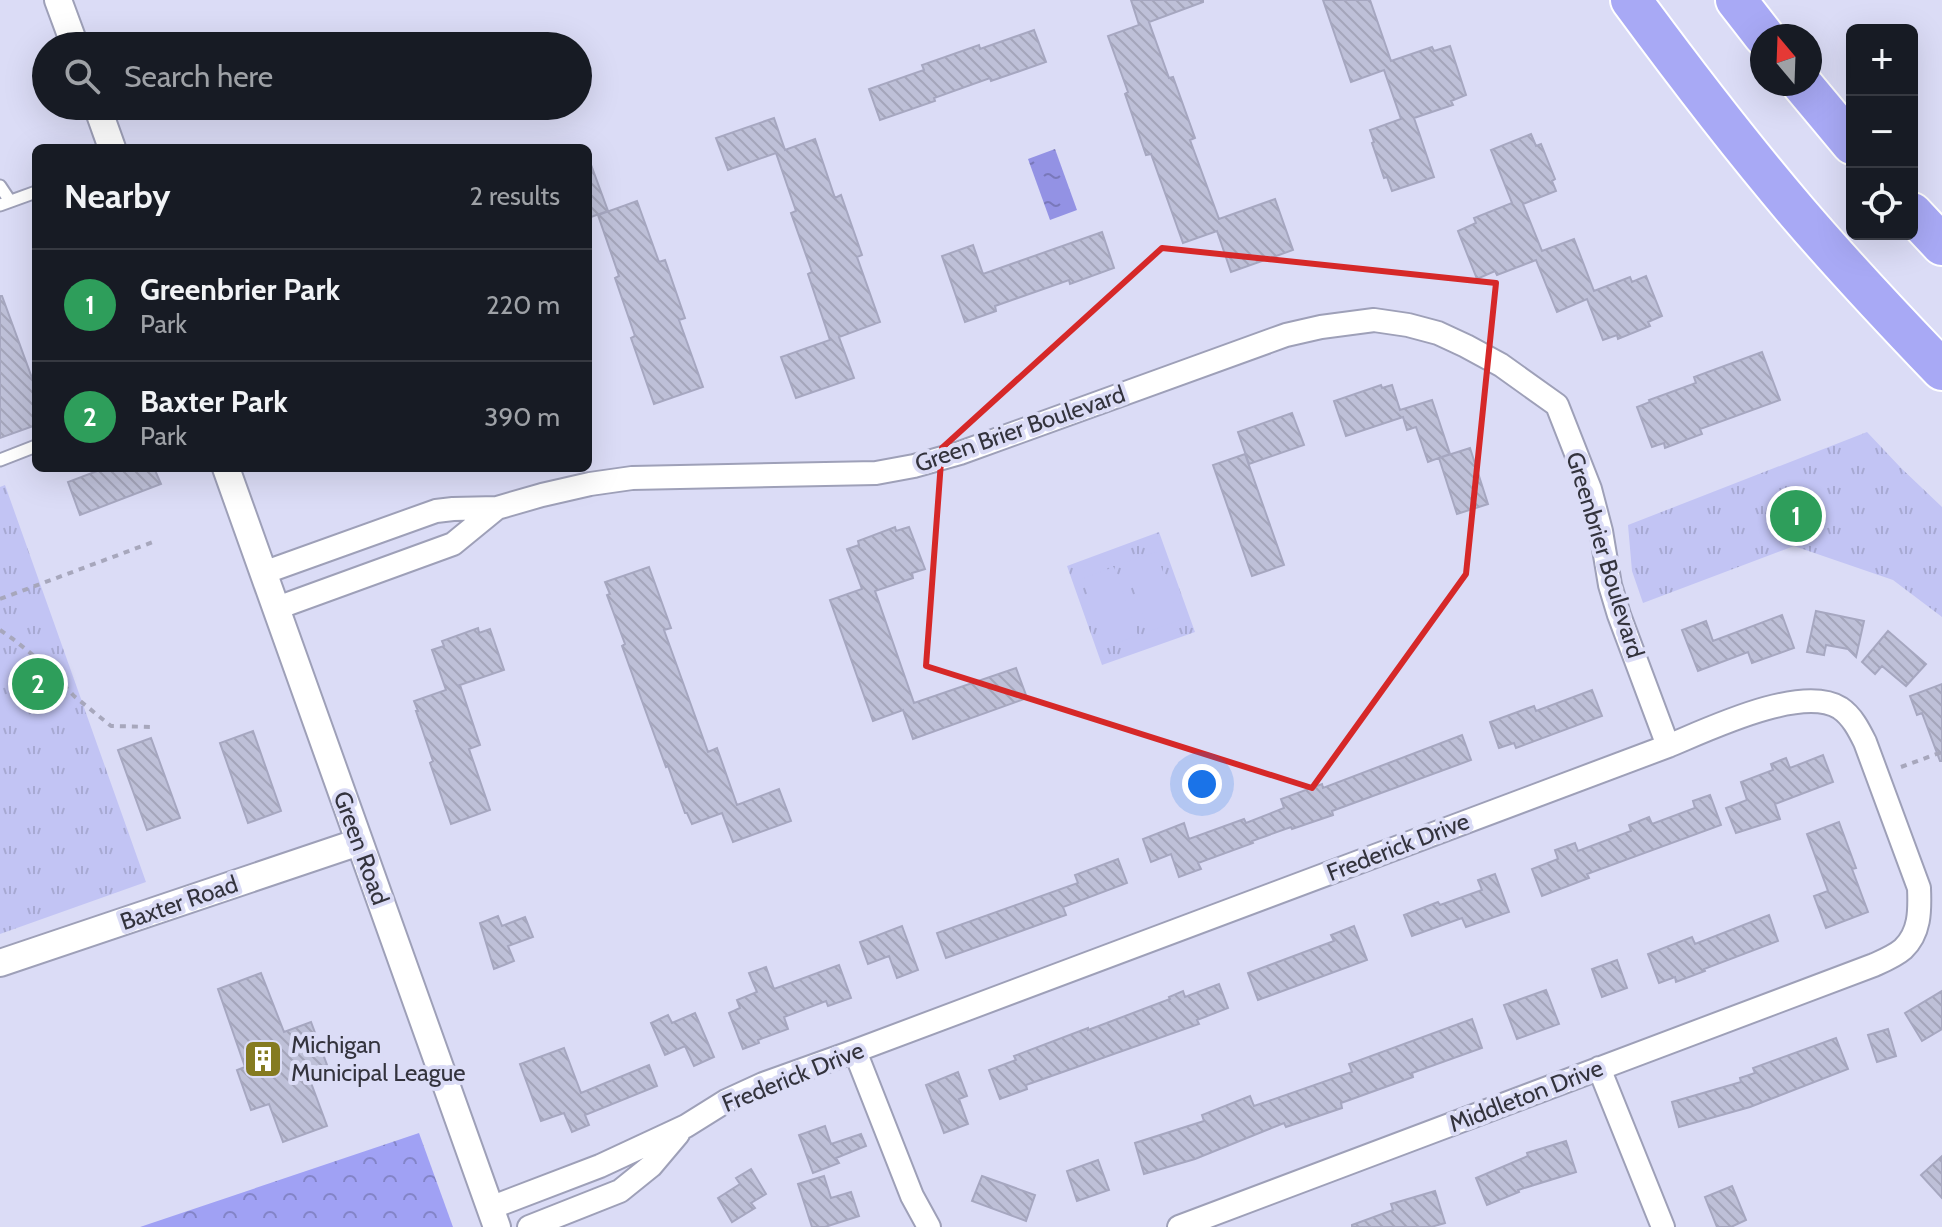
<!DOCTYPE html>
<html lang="en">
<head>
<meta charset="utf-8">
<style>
  :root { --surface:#171b24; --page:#20242c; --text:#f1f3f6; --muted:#9ea1a6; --line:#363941; --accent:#ea580c }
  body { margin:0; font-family:Cabin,sans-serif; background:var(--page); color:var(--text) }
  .controls { position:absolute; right:24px; top:24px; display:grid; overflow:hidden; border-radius:12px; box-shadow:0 8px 32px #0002 }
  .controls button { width:72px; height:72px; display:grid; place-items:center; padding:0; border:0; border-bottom:2px solid var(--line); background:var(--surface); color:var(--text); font:40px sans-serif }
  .compass { position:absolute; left:1750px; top:24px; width:72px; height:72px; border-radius:50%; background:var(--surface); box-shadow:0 8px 32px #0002; rotate:341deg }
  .you { position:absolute; left:1202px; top:784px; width:28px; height:28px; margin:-20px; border:6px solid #fff; border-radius:50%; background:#1a73e8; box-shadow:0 0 0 12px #1a73e833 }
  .badge { display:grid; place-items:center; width:52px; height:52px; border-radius:50%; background:var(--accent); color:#fff; font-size:26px; font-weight:700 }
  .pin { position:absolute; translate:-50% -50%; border:4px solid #fff; box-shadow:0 2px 8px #0006 }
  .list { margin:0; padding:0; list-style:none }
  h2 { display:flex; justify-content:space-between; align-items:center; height:104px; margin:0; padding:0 32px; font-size:34px }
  h2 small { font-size:26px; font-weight:400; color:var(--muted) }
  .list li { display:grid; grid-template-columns:52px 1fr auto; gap:24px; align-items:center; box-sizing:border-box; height:112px; padding:0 32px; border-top:2px solid var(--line) }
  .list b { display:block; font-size:30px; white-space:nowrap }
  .list p { margin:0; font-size:26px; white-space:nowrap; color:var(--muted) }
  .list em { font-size:26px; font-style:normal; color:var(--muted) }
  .icon { flex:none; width:44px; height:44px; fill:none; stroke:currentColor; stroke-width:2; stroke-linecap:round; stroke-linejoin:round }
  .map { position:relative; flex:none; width:1942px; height:1227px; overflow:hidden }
  .search { position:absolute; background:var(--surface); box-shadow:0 8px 32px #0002; left:32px; top:32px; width:560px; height:88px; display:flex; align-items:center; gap:20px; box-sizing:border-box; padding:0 28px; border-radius:44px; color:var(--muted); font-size:30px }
  .panel { position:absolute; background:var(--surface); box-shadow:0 8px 32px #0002; left:32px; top:144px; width:560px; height:328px; border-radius:12px }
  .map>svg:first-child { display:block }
</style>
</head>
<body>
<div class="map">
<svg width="1942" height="1227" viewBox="0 0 1942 1227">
  <defs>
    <pattern id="forest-crowns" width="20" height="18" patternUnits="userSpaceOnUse" patternTransform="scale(2)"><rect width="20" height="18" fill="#a0a1f4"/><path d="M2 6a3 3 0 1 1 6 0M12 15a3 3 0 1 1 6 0" fill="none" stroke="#8384c7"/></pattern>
    <pattern id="park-tufts" width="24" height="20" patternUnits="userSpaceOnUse" patternTransform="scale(2)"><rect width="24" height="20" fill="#c2c4f4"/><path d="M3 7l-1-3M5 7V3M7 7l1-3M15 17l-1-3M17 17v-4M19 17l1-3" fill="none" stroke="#a7a9d2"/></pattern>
    <pattern id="water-ripples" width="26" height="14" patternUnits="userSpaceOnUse" patternTransform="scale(2)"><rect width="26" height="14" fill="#9392e4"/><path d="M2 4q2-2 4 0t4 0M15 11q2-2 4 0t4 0" fill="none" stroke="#7978ba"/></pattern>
    <pattern id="building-back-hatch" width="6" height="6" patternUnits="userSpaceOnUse" patternTransform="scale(2)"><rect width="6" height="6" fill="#bec0d8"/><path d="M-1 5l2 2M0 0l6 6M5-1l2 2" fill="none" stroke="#a4a5ba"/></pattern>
  </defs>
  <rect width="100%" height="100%" fill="#dbdcf6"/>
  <path fill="url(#forest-crowns)" d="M419,1133L453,1227H140Z"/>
  <path fill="url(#park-tufts)" d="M1867,432L1901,468L1942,507V617L1893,580L1794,546L1643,603L1632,571L1628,525Z
    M5,485L146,882L0,934V487Z
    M1159,532L1195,632L1102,665L1067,566Z"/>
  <path fill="#c2c4f4" d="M1156,552L1180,620L1149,631L1124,563Z
    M1114,567L1138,635L1107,647L1082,579Z"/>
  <path fill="url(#water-ripples)" d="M1055,149L1077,210L1050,220L1028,159Z"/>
  <path fill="url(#building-back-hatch)" stroke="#a6a7c0" stroke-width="2" d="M1131,0H1203V2L1149,22L1169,78L1173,77L1195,138L1190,140L1219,219L1275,199L1293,250L1231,272L1217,231L1183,243L1151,154L1146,155L1125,94L1128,92L1108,36L1139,25Z
    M1323,0H1370L1391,61L1432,47L1434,51L1450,46L1466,95L1451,101L1453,105L1414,118L1434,177L1392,191L1387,177L1384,178L1372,143L1374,142L1370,130L1401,119L1384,70L1351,82Z
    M1034,30L1046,62L991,81L990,78L934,98L935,101L880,120L869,89L924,70L922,65L979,45L980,49Z
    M774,118L785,150L815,139L835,198L841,195L862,255L857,257L880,322L839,337L854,378L796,398L781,357L830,340L808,274L812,272L791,213L796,211L776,153L728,170L716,138Z
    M1531,134L1536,146L1541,144L1555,179L1552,181L1556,191L1523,204L1542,251L1574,239L1594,291L1630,277L1632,282L1646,276L1662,316L1648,322L1650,326L1618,339L1617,335L1603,340L1587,299L1557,312L1536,260L1497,275L1495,271L1477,279L1458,231L1476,223L1474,218L1512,203L1491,150Z
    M590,162L608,211L588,218V163Z
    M637,201L659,262L665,260L685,318L679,320L703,387L654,404L631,338L635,336L615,278L619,276L598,215Z
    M1102,232L1114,268L1070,284L1069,280L995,306L996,311L965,322L942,256L973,245L983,274Z
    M0,296H2L36,389V425L0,438Z
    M1762,352L1780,400L1700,429L1702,434L1665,448L1664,443L1652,447L1637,407L1650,402L1649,400L1696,383L1694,377Z
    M1381,385L1382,388L1392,385L1400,410L1432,400L1450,454L1428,462L1416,427L1407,430L1403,417L1346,436L1334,401Z
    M1292,413L1304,445L1249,464L1238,432Z
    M1470,448L1488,504L1457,514L1439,458Z
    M1245,454L1284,565L1252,576L1213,465Z
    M105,468H154L161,484L80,515L68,482Z
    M895,527L896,531L909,527L925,569L912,573L913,578L875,591L914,703L1016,668L1027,698L913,739L903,710L873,721L830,600L862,589L847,549L859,545L858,541Z
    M649,567L671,628L664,630L708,752L717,748L737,805L779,789L791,821L733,842L722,813L692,824L687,813H685L668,766L666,767L622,646L625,644L607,595L610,594L605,582Z
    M1816,611L1864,621L1856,657L1848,649L1826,645L1824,655L1807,652Z
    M1782,615L1794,648L1752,663L1748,652L1698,671L1682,630L1706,621L1713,641Z
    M478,628L479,633L490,629L504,670L457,686L460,685L480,745L469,749L490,810L451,824L430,763L433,761L416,711H418L414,701L446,690L432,650L444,646L442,641Z
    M1888,631L1926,664L1906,686L1882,666L1875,674L1862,662Z
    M1942,684V761H1940L1922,713L1917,715L1910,696Z
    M1592,690L1602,716L1516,748L1514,743L1499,748L1490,722L1534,706L1536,711Z
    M253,731L281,811L248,823L220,743Z
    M1462,735L1471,760L1332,811L1333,815L1292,829L1291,827L1252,841L1253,843L1198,863L1201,869L1179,877L1171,854L1151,862L1143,839L1184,823L1189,839L1244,819L1246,823L1284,808L1281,799L1322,784L1323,788Z
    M151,738L180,818L147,830L118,750Z
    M1823,755L1833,782L1775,804L1780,819L1736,833L1726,808L1747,800L1741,782L1773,770L1771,764L1786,758L1790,768Z
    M1710,795L1721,825L1587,874L1589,878L1542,896L1532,869L1558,859L1555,850L1575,843L1578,851L1631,831L1629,825L1649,817L1652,824L1695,808L1693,801Z
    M1839,822L1856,868L1852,869L1868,912L1826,928L1814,896L1828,891L1807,834Z
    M1118,859L1127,883L1063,907L1066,915L946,958L937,933L1078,883L1075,875Z
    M1495,874L1509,912L1466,927L1462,918L1412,936L1404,915L1438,902L1440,905L1482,890L1478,880Z
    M1769,915L1778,941L1704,969L1705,971L1676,982L1675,977L1659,983L1648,954L1692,937L1695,944Z
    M498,916L502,926L525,917L533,937L508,946L514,961L494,969L480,923Z
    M902,926L918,970L897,978L889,956L868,964L860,942Z
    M1354,926L1367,960L1258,1000L1248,973L1334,941L1331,935Z
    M1617,960L1627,988L1602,997L1592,969Z
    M839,965L851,998L828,1006L826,1001L784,1017L788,1029L758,1040L759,1043L743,1049L729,1013L740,1008L737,1000L757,992L749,973L766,967L774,989Z
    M261,973L284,1032L311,1022L327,1065L307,1072L327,1126L283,1142L269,1104L251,1110L237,1070L245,1067L218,989Z
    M1219,984L1228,1008L1197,1020L1199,1024L1026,1085L1027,1089L1000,1099L989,1070L1016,1060L1014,1056L1088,1028V1030L1170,999L1169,997L1183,991L1185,997Z
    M1546,990L1559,1024L1517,1039L1504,1005Z
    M1942,991V1029L1922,1041L1905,1013Z
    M695,1013L714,1057L694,1066L685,1046L665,1055L651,1023L668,1015L672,1023Z
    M1472,1019L1482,1048L1412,1073L1413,1077L1341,1103L1342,1108L1286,1127L1284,1123L1195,1159L1144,1174L1135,1143L1204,1121L1202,1115L1250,1096L1254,1106L1352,1072L1349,1064Z
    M1888,1029L1896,1056L1877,1062L1868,1035Z
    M1836,1038L1848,1069L1750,1107L1679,1127L1672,1102L1741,1082L1740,1078L1755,1073L1753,1068Z
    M564,1048L581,1093L649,1065L657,1086L585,1115L589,1125L572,1132L564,1113L541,1121L520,1064Z
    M958,1072L967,1096L959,1099L968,1124L944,1133L926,1085Z
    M825,1126L831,1144L861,1134L866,1146L836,1158L839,1163L813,1173L799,1135Z
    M1566,1141L1576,1172L1518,1190L1519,1192L1487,1205L1476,1178L1528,1156L1527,1153Z
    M1942,1156V1198L1921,1175Z
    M1098,1160L1109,1190L1077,1201L1067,1171Z
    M751,1169L766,1194L751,1203L755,1208L732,1222L718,1198L740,1184L736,1178Z
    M824,1176L831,1198L851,1192L859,1216L825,1227H812L798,1184Z
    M982,1176L1035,1195L1026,1221L972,1201Z
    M1732,1186L1746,1220L1731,1227H1717L1705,1197Z
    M1435,1191L1445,1223L1431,1227H1352V1225L1393,1210L1391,1204Z"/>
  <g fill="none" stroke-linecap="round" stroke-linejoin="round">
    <defs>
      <path id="service" d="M0,186L10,201
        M0,205L36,192
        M0,460L36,446"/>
      <path id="minor" d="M263,573L436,511L453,509L497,508L542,495L590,484L632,478L876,473L914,466L960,453L1286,335L1321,327L1374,320L1408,325L1438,333L1466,346L1501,365L1557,405L1590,489L1601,531L1610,585L1619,615L1668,746
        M277,608L453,544L497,508
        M855,1051L912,1196L929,1227
        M1599,1068L1663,1227
        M490,1208L600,1166L686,1126L726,1101L763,1084L855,1051L1668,746C1707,730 1801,684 1840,708C1852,716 1859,730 1865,742L1919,888C1920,911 1920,933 1903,949C1895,956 1883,961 1874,965L1179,1227
        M529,1227L620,1191L651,1166L678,1134"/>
      <path id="tertiary" d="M58,0L75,46
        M97,106L112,148
        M226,468L497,1227
        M0,963L359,842"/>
      <path id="motorway" d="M1631,0C1684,72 1739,144 1797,212C1844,267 1893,319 1942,370
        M1736,0L1764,36
        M1802,84L1852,144
        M1912,213L1942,245"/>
    </defs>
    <use href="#service" stroke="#9ea0b8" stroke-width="15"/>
    <use href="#minor" stroke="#9ea0b8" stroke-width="26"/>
    <use href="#tertiary" stroke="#9ea0b8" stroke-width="30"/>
    <use href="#motorway" stroke="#fff" stroke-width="44"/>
    <path stroke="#a7a7bc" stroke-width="4" stroke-dasharray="6 6" stroke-linecap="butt" d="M0,599L153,542
      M0,630L13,639L44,664L74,696L111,726L154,727
      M1901,767L1942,752"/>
    <use href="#service" stroke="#fff" stroke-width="11"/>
    <use href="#minor" stroke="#fff" stroke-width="22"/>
    <use href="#tertiary" stroke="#fff" stroke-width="26"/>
    <use href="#motorway" stroke="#a8a9f5" stroke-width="40"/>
  </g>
  <path fill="none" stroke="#d62828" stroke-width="6" stroke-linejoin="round" d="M1162,248L1496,283L1466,574L1312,788L926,666L942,448Z"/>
  <defs>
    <symbol id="building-square" viewBox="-11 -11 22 22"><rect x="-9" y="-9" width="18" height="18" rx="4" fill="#857b21" stroke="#dbdcf6"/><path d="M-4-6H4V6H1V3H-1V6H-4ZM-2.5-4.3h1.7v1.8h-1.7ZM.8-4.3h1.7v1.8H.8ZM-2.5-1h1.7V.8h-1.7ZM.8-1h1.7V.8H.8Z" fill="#fff"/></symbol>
  </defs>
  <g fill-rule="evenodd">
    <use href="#building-square" x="241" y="1037" width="44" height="44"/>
  </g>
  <g text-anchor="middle" stroke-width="8" stroke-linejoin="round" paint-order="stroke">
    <g font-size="24" fill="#33333d" stroke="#dbdcf6">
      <text transform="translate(1020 429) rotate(-19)" y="8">Green Brier Boulevard</text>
      <text transform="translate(1605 555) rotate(73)" y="8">Greenbrier Boulevard</text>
      <text transform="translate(1398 847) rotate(-21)" y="8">Frederick Drive</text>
      <text transform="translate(361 848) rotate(70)" y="8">Green Road</text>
      <text transform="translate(179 903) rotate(-19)" y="8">Baxter Road</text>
      <text transform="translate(793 1077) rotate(-22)" y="8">Frederick Drive</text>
      <text transform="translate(1526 1096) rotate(-21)" y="8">Middleton Drive</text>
    </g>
    <g font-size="24" fill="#33333d" stroke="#dbdcf6" text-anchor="start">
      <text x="291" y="1053">Michigan<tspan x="291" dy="28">Municipal League</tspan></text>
    </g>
  </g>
</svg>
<div class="controls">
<button>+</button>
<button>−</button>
<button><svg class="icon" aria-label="locate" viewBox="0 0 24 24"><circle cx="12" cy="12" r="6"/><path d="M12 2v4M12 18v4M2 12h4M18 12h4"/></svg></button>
</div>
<svg class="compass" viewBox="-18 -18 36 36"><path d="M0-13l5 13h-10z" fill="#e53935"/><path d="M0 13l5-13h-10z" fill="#9ea1a6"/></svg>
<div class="you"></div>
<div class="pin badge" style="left:1796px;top:516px;background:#2e9e5b">1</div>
<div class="pin badge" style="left:38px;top:684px;background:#2e9e5b">2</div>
<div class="search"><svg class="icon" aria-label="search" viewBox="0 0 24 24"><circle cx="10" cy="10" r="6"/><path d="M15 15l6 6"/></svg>Search here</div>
<section class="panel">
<h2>Nearby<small>2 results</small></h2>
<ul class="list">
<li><span class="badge" style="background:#2e9e5b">1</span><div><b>Greenbrier Park</b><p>Park</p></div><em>220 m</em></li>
<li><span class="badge" style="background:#2e9e5b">2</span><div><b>Baxter Park</b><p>Park</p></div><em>390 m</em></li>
</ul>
</section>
</div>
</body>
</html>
